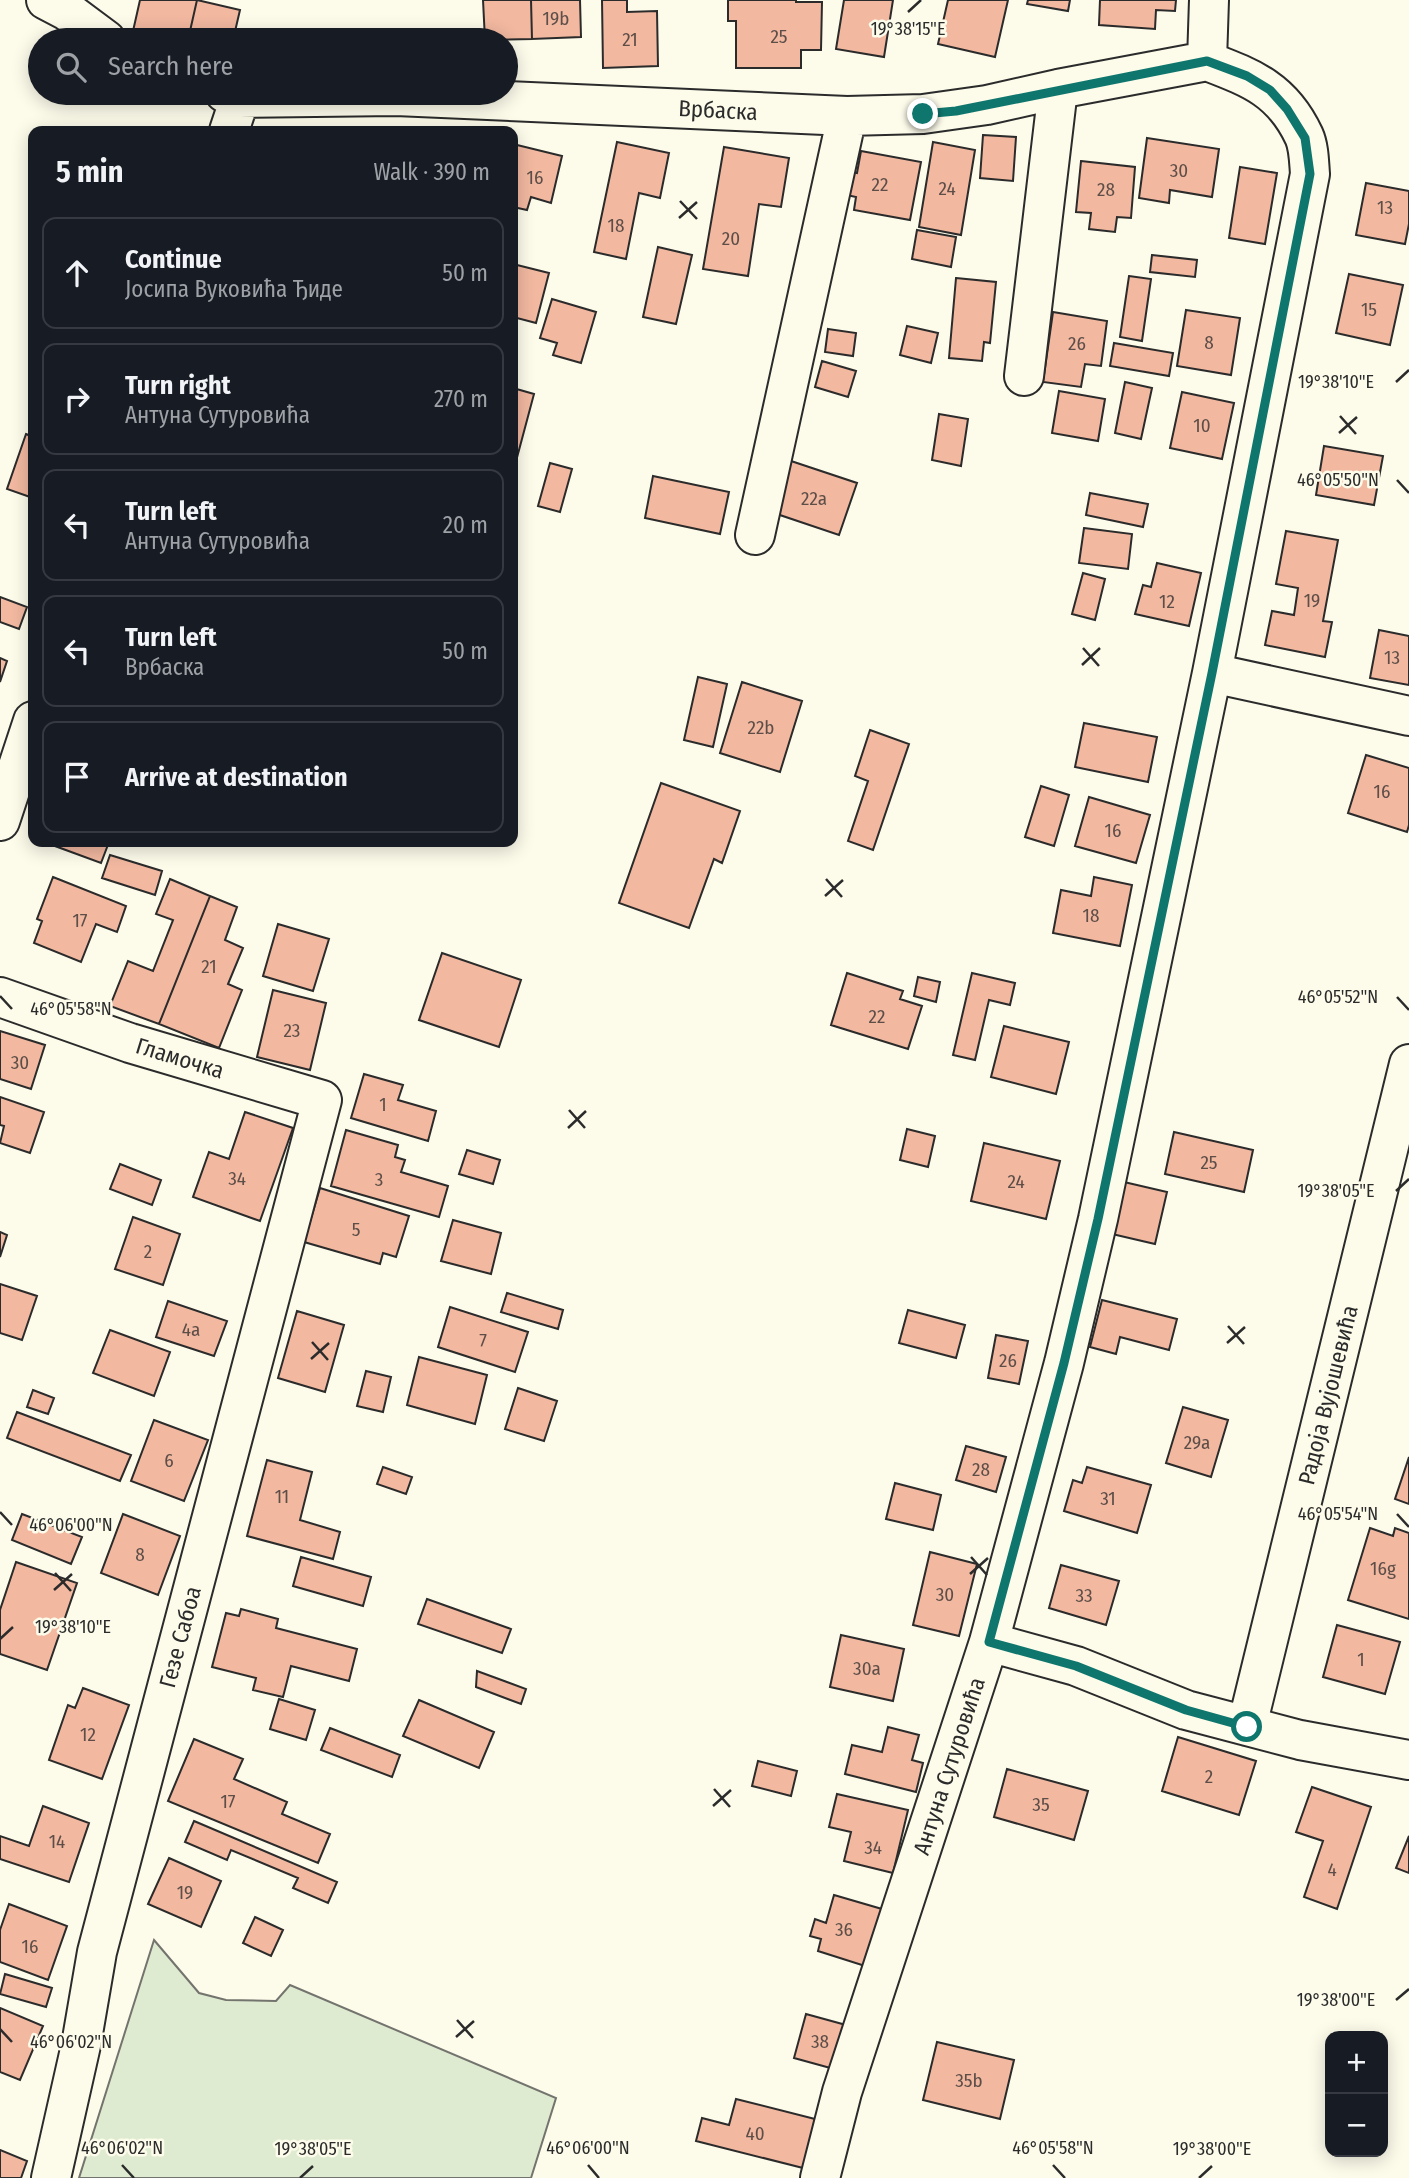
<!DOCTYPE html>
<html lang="en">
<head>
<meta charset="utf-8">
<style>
  :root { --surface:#171b24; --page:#242831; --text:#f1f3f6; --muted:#9ea1a6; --line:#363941 }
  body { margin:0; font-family:"Fira Sans Condensed",sans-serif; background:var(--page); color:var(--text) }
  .controls { position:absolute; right:21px; bottom:21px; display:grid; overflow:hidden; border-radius:14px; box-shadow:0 4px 18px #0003 }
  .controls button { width:63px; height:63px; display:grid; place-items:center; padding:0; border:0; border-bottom:2px solid var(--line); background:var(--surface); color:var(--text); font:35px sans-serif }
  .stop { position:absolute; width:21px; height:21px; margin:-16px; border:5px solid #0f766e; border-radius:50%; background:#fff }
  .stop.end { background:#0f766e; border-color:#fff; box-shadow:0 2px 7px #0008 }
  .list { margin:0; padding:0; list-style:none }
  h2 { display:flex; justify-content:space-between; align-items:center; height:91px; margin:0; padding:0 28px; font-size:30px }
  h2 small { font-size:23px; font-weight:400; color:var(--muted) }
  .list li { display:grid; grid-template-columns:46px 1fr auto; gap:21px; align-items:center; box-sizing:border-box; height:112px; margin:0 14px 14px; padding:0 14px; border:2px solid var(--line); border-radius:14px }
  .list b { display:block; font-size:26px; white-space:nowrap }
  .list p { margin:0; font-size:23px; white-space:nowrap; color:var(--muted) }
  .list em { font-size:23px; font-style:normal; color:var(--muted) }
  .icon { flex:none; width:38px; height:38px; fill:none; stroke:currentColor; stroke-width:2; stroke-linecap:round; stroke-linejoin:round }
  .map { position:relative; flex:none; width:1409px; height:2178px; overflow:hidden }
  .search { position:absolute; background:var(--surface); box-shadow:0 4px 18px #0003; left:28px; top:28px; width:490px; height:77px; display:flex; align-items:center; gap:18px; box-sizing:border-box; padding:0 24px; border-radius:38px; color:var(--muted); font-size:26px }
  .panel { position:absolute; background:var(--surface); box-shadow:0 4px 18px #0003; left:28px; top:126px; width:490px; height:721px; border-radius:14px }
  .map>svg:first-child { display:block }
</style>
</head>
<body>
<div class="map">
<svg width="1409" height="2178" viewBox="0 0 1409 2178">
  <rect width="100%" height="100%" fill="#fdfbea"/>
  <path fill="#deebd1" stroke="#74746e" stroke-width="2" d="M154,1940L199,1993L226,2000L276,2001L290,1985L556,2098L531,2178H79Z"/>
  <path fill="#f2b8a0" stroke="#2b2b2b" stroke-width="2" d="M140,0H197L188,40H131Z
    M197,0L240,10L233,40H188Z
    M483,0H531L532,39L485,40Z
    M531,0H580L581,37L532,39Z
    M602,0H627V12L657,11L658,66L603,68Z
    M728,0H796V2H822L821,50H801V68H736V21H728Z
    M844,0H893L884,57L836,49Z
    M948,0H1008L995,57L938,44Z
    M1028,0H1070L1068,11L1027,4Z
    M1100,0H1176L1175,11L1156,10L1155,29L1099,25Z
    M983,135L1016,137L1013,181L980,178Z
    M1147,138L1219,149L1212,197L1170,190L1169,203L1139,198Z
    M617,142L669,153L660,198L639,193L626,259L594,252Z
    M933,142L975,150L961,235L919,227Z
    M513,144L562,156L551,203L531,197L527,210L513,207Z
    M724,147L789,158L781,207L759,204L748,276L703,269Z
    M861,151L921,162L910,220L854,210L856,197L842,194L846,171L857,173Z
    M1081,161L1135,167L1131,218L1117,217L1115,232L1089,229L1091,213L1076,212Z
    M1240,167L1277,173L1265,244L1229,238Z
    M1366,183L1409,191V224L1405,244L1356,235Z
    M917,230L956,237L951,267L912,259Z
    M658,247L692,255L676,324L643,317Z
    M1152,255L1197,260L1195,277L1150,272Z
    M513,264L549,273L536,323L513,317Z
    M1349,274L1403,285L1390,345L1336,333Z
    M1129,276L1151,279L1142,341L1120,337Z
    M956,278L996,282L990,343L984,342L982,361L949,358Z
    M552,299L596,312L581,363L553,355L557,343L540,338Z
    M1186,310L1240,318L1231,375L1177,366Z
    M1053,312L1107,321L1101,366L1085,364L1081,387L1043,382Z
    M907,326L938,333L931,363L900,355Z
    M828,329L856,333L853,356L825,352Z
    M1114,343L1173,353L1169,376L1110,366Z
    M822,361L856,371L848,397L815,387Z
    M1125,382L1152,388L1141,439L1115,433Z
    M513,388L534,394L515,465L513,464Z
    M1059,391L1105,399L1098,441L1052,433Z
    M1182,392L1234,403L1222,459L1170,448Z
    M939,414L968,419L961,466L932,460Z
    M26,434L33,437V498L7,489Z
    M1324,446L1383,456L1374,505L1316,495Z
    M788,460L857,483L839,535L771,512Z
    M550,463L572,469L560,512L538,506Z
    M653,476L729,492L720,534L645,518Z
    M1090,493L1148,504L1143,527L1086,515Z
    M1084,528L1132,534L1128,569L1079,563Z
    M1286,531L1338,540L1323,621L1332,622L1325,657L1265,645L1272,611L1294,615L1298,588L1276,584Z
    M1157,563L1201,573L1189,626L1135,614L1143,585L1151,587Z
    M1083,573L1105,579L1095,620L1072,614Z
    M0,597L27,607L19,629L0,622Z
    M1379,630L1409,636V685L1370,678Z
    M0,658L7,661L0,682Z
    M698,677L727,684L713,747L684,740Z
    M742,682L802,701L780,772L720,753Z
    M1084,723L1157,737L1148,782L1075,767Z
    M870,730L909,744L873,850L848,841L868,781L855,776Z
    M1366,755L1409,768V825L1407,832L1348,813Z
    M661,783L740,811L722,863L714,859L689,928L619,903Z
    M1041,786L1069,795L1054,846L1025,837Z
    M1089,797L1150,815L1136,863L1075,846Z
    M56,842H109L101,863L55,846Z
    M110,855L162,871L155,895L102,878Z
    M53,877L126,906L117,932L96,924L81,962L34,943L42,921L37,919Z
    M1094,877L1132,885L1120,946L1053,933L1061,890L1091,896Z
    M170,879L210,896L159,1024L110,1006L128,961L153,971L173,920L156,914Z
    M210,896L237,907L225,940L243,948L228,984L242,990L219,1048L159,1024Z
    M278,924L329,939L313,991L263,976Z
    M442,953L521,980L499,1047L419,1020Z
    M847,973L903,991L900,999L922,1006L908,1049L831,1025Z
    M972,973L1015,983L1010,1005L989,1000L975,1060L953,1055Z
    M918,977L940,982L936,1002L914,996Z
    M273,990L326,1003L310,1070L257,1057Z
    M1004,1026L1069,1042L1056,1094L991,1077Z
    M0,1031L45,1045L31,1089L0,1079Z
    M364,1074L403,1085L398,1100L436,1111L428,1141L351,1118Z
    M0,1097L44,1112L30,1153L0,1143L4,1126L0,1125Z
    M245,1112L293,1128L260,1221L193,1197L209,1152L229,1159Z
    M907,1129L935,1136L928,1167L900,1160Z
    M346,1130L398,1145L395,1157L405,1160L401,1172L448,1186L439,1217L331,1186Z
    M1174,1132L1253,1150L1244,1192L1165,1174Z
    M984,1143L1060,1161L1046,1219L971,1201Z
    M467,1150L500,1160L493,1184L459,1174Z
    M120,1164L161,1180L152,1205L110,1189Z
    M1124,1182L1167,1192L1155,1244L1112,1234Z
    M320,1188L409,1216L396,1257L383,1253L380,1264L304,1242Z
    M133,1217L180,1234L163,1285L115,1269Z
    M453,1220L501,1233L491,1274L441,1261Z
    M0,1232L7,1235L0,1257Z
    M0,1284L37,1296L22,1340L0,1333Z
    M507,1293L563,1310L558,1329L501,1312Z
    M1102,1300L1177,1319L1169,1350L1120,1337L1116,1354L1090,1347Z
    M168,1301L227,1321L214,1356L156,1337Z
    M450,1307L528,1332L515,1372L438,1347Z
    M908,1310L965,1325L956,1358L899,1343Z
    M297,1311L344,1325L325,1392L278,1378Z
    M110,1330L170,1352L154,1396L93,1373Z
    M996,1335L1028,1341L1019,1384L988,1378Z
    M419,1357L487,1375L475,1424L407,1405Z
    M366,1371L391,1377L383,1412L357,1406Z
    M518,1388L557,1401L544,1441L505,1429Z
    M33,1390L54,1398L48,1414L27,1407Z
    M1183,1407L1228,1420L1211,1477L1166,1463Z
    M17,1412L131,1455L120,1481L7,1438Z
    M154,1420L208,1440L184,1501L131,1481Z
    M966,1446L1006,1457L996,1492L956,1480Z
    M1409,1457V1504L1395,1499Z
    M267,1460L312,1472L300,1520L340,1532L333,1559L247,1536Z
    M383,1467L412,1477L406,1494L377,1484Z
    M1087,1467L1151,1485L1137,1533L1064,1511L1073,1480L1082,1483Z
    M895,1483L941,1495L933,1530L886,1519Z
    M22,1514L82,1537L71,1564L12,1540Z
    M123,1514L180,1536L158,1595L101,1573Z
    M1370,1528L1393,1536L1395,1528L1409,1533V1619L1348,1600Z
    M930,1552L977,1564L959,1636L913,1625Z
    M301,1557L371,1577L363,1606L293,1586Z
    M16,1562L77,1583L47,1670L0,1654V1610Z
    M1061,1565L1119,1581L1106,1625L1049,1608Z
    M427,1599L511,1629L502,1653L418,1624Z
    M241,1609L278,1619L276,1628L357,1649L349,1681L291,1666L283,1697L253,1690L256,1678L212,1667L226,1613L239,1616Z
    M1337,1625L1400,1642L1385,1694L1323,1677Z
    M841,1635L904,1649L893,1701L830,1687Z
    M477,1671L526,1689L521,1704L476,1687Z
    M83,1688L129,1705L102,1779L49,1760L68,1705L75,1708Z
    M279,1699L315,1710L306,1740L270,1729Z
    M419,1700L494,1732L479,1768L403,1736Z
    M888,1727L919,1735L912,1760L923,1763L916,1792L845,1774L852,1745L882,1752Z
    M330,1728L400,1755L392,1777L321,1750Z
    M1178,1737L1256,1761L1239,1815L1162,1791Z
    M194,1739L243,1759L234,1779L287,1802L282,1814L330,1834L318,1863L168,1801Z
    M758,1761L797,1771L791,1796L752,1786Z
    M1007,1769L1088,1791L1074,1840L994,1817Z
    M1312,1787L1371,1807L1337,1909L1304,1897L1323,1841L1296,1832Z
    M837,1794L908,1810L893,1873L844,1861L851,1832L829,1827Z
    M43,1806L89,1823L69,1882L0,1859V1836L29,1846Z
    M194,1821L337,1882L328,1903L293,1888L298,1878L231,1850L227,1860L185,1842Z
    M1409,1836V1873L1396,1868Z
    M169,1858L221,1881L201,1927L148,1904Z
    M834,1895L882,1909L865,1966L818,1951L821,1939L810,1936L815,1919L826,1923Z
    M9,1904L67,1926L48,1980L0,1962V1930Z
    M255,1917L283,1930L271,1956L243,1943Z
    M5,1974L52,1988L46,2007L0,1994Z
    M0,2008L43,2026L20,2080L0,2072Z
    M806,2014L846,2025L834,2069L794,2058Z
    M937,2042L1014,2060L1000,2119L923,2100Z
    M736,2099L815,2119L803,2168L696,2141L702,2118L729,2125Z
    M0,2150L27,2161L21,2178H0Z"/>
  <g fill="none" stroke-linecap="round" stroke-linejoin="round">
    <defs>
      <path id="minor" d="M46,0L67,11L106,40
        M225,93L240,98L396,96L847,116L923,114L987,105L1058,89L1207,61
        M229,131L240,98
        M1024,376L1058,89
        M755,535L847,116
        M1212,673L1409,716
        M0,821L33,721
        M0,997L130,1043L322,1100L97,1952L81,2045L51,2178
        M989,1642L1076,1666L1186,1710L1300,1740L1409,1760
        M1247,1726L1409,1064
        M820,2178L842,2092L989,1642L1064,1363L1098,1219L1212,673L1310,174C1309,162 1309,147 1304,136C1282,89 1251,78 1207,61L1209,0"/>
    </defs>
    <use href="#minor" stroke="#2b2b2b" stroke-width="42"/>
    <use href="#minor" stroke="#fdfbea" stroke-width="38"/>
  </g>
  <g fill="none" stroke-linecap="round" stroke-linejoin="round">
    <path stroke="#0f766e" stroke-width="9" d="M923,114L956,111L1207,61L1247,76L1270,90L1287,109L1305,138L1310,174L1212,673L1098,1219L1064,1363L989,1642L1076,1666L1186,1710L1247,1727"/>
  </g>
  <path fill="none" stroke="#2b2b2b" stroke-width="2.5" d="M908,12L921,0M680,201L697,219M679,218L697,202M1396,382L1409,370M1340,416L1356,434M1339,433L1357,417M1397,480L1409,493M1083,648L1099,666M1082,665L1100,648M826,879L842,897M825,896L843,880M0,996L12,1009M1397,997L1409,1010M569,1110L585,1128M568,1128L586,1111M1396,1191L1409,1179M1228,1326L1244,1344M312,1342L328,1360M1227,1343L1245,1327M311,1359L329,1343M0,1512L12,1525M1397,1514L1409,1527M971,1557L987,1575M55,1573L71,1591M970,1574L988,1558M54,1590L72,1574M0,1639L13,1627M714,1789L730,1807M713,1806L731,1790M1396,2000L1409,1989M457,2020L473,2038M0,2029L12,2042M456,2037L474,2021M122,2165L134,2178M588,2165L599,2178M1053,2165L1065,2178M300,2178L313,2166M1199,2178L1212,2166"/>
  <g text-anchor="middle" stroke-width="5" stroke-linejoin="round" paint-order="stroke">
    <g font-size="19" fill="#5d4e48">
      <text x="556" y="25">19b</text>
      <text x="779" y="43">25</text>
      <text x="630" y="46">21</text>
      <text x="1179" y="177">30</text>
      <text x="535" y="184">16</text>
      <text x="880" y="191">22</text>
      <text x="947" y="195">24</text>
      <text x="1106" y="196">28</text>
      <text x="1385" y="214">13</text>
      <text x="616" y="232">18</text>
      <text x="731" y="245">20</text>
      <text x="1369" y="316">15</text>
      <text x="1209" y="349">8</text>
      <text x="1077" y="350">26</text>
      <text x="1202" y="432">10</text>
      <text x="814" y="505">22a</text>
      <text x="1312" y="607">19</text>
      <text x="1167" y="608">12</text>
      <text x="1392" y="664">13</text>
      <text x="761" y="734">22b</text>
      <text x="1382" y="798">16</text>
      <text x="1113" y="837">16</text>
      <text x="1091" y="922">18</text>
      <text x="80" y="927">17</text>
      <text x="209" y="973">21</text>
      <text x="877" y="1023">22</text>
      <text x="292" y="1037">23</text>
      <text x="20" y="1069">30</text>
      <text x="383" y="1111">1</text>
      <text x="1209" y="1169">25</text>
      <text x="237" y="1185">34</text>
      <text x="379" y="1186">3</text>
      <text x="1016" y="1188">24</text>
      <text x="356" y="1236">5</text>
      <text x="148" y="1258">2</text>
      <text x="191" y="1336">4a</text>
      <text x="483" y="1347">7</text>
      <text x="1008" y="1367">26</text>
      <text x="1197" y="1449">29a</text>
      <text x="169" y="1467">6</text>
      <text x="981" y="1476">28</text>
      <text x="282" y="1503">11</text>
      <text x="1108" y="1505">31</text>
      <text x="140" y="1561">8</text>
      <text x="1383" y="1575">16g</text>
      <text x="945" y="1601">30</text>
      <text x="1084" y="1602">33</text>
      <text x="1361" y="1666">1</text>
      <text x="867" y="1675">30a</text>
      <text x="88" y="1741">12</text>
      <text x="1209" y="1783">2</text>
      <text x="228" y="1808">17</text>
      <text x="1041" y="1811">35</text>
      <text x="57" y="1848">14</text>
      <text x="873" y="1854">34</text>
      <text x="1332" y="1876">4</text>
      <text x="185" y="1899">19</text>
      <text x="844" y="1936">36</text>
      <text x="30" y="1953">16</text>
      <text x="820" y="2048">38</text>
      <text x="969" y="2087">35b</text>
      <text x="755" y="2140">40</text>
    </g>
    <g font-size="23" fill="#2b2b2b" stroke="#fdfbea">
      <text transform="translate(718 110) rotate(3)" y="8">Врбаска</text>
      <text transform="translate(180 1058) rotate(17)" y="8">Гламочка</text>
      <text transform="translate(1328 1395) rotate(-76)" y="8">Радоја Вујошевића</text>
      <text transform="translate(180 1637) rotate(-75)" y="8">Гезе Сабоа</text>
      <text transform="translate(949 1766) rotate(-72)" y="8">Антуна Сутуровића</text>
    </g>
  </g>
  <g font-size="18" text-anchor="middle" fill="#2b2b2b" stroke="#fdfbea" stroke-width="5" stroke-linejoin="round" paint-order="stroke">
    <text x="908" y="35">19°38'15"E</text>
    <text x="1336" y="388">19°38'10"E</text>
    <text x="1338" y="486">46°05'50"N</text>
    <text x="1338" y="1003">46°05'52"N</text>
    <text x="71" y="1015">46°05'58"N</text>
    <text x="1336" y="1197">19°38'05"E</text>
    <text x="1338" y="1520">46°05'54"N</text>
    <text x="71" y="1531">46°06'00"N</text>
    <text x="73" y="1633">19°38'10"E</text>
    <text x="1336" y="2006">19°38'00"E</text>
    <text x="71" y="2048">46°06'02"N</text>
    <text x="122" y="2154">46°06'02"N</text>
    <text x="588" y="2154">46°06'00"N</text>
    <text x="1053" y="2154">46°05'58"N</text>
    <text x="313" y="2155">19°38'05"E</text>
    <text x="1212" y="2155">19°38'00"E</text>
  </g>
</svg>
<div class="controls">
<button>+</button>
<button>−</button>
</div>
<div class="stop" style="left:1247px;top:1727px"></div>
<div class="stop end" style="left:923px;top:114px"></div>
<div class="search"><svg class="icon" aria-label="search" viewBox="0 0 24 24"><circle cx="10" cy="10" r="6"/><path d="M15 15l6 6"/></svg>Search here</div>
<section class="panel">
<h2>5 min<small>Walk · 390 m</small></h2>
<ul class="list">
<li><svg class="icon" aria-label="ahead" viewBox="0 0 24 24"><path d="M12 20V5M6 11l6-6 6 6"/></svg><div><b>Continue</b><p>Јосипа Вуковића Ђиде</p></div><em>50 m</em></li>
<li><svg class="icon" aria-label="right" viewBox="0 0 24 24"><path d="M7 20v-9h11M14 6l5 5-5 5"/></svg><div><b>Turn right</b><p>Антуна Сутуровића</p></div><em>270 m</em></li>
<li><svg class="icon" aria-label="left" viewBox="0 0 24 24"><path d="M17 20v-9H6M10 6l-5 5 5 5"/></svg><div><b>Turn left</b><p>Антуна Сутуровића</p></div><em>20 m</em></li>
<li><svg class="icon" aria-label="left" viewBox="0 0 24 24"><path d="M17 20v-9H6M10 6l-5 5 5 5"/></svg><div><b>Turn left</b><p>Врбаска</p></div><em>50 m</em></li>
<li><svg class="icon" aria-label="arrive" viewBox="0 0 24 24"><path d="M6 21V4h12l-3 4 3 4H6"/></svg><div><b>Arrive at destination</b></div></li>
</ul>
</section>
</div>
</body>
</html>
